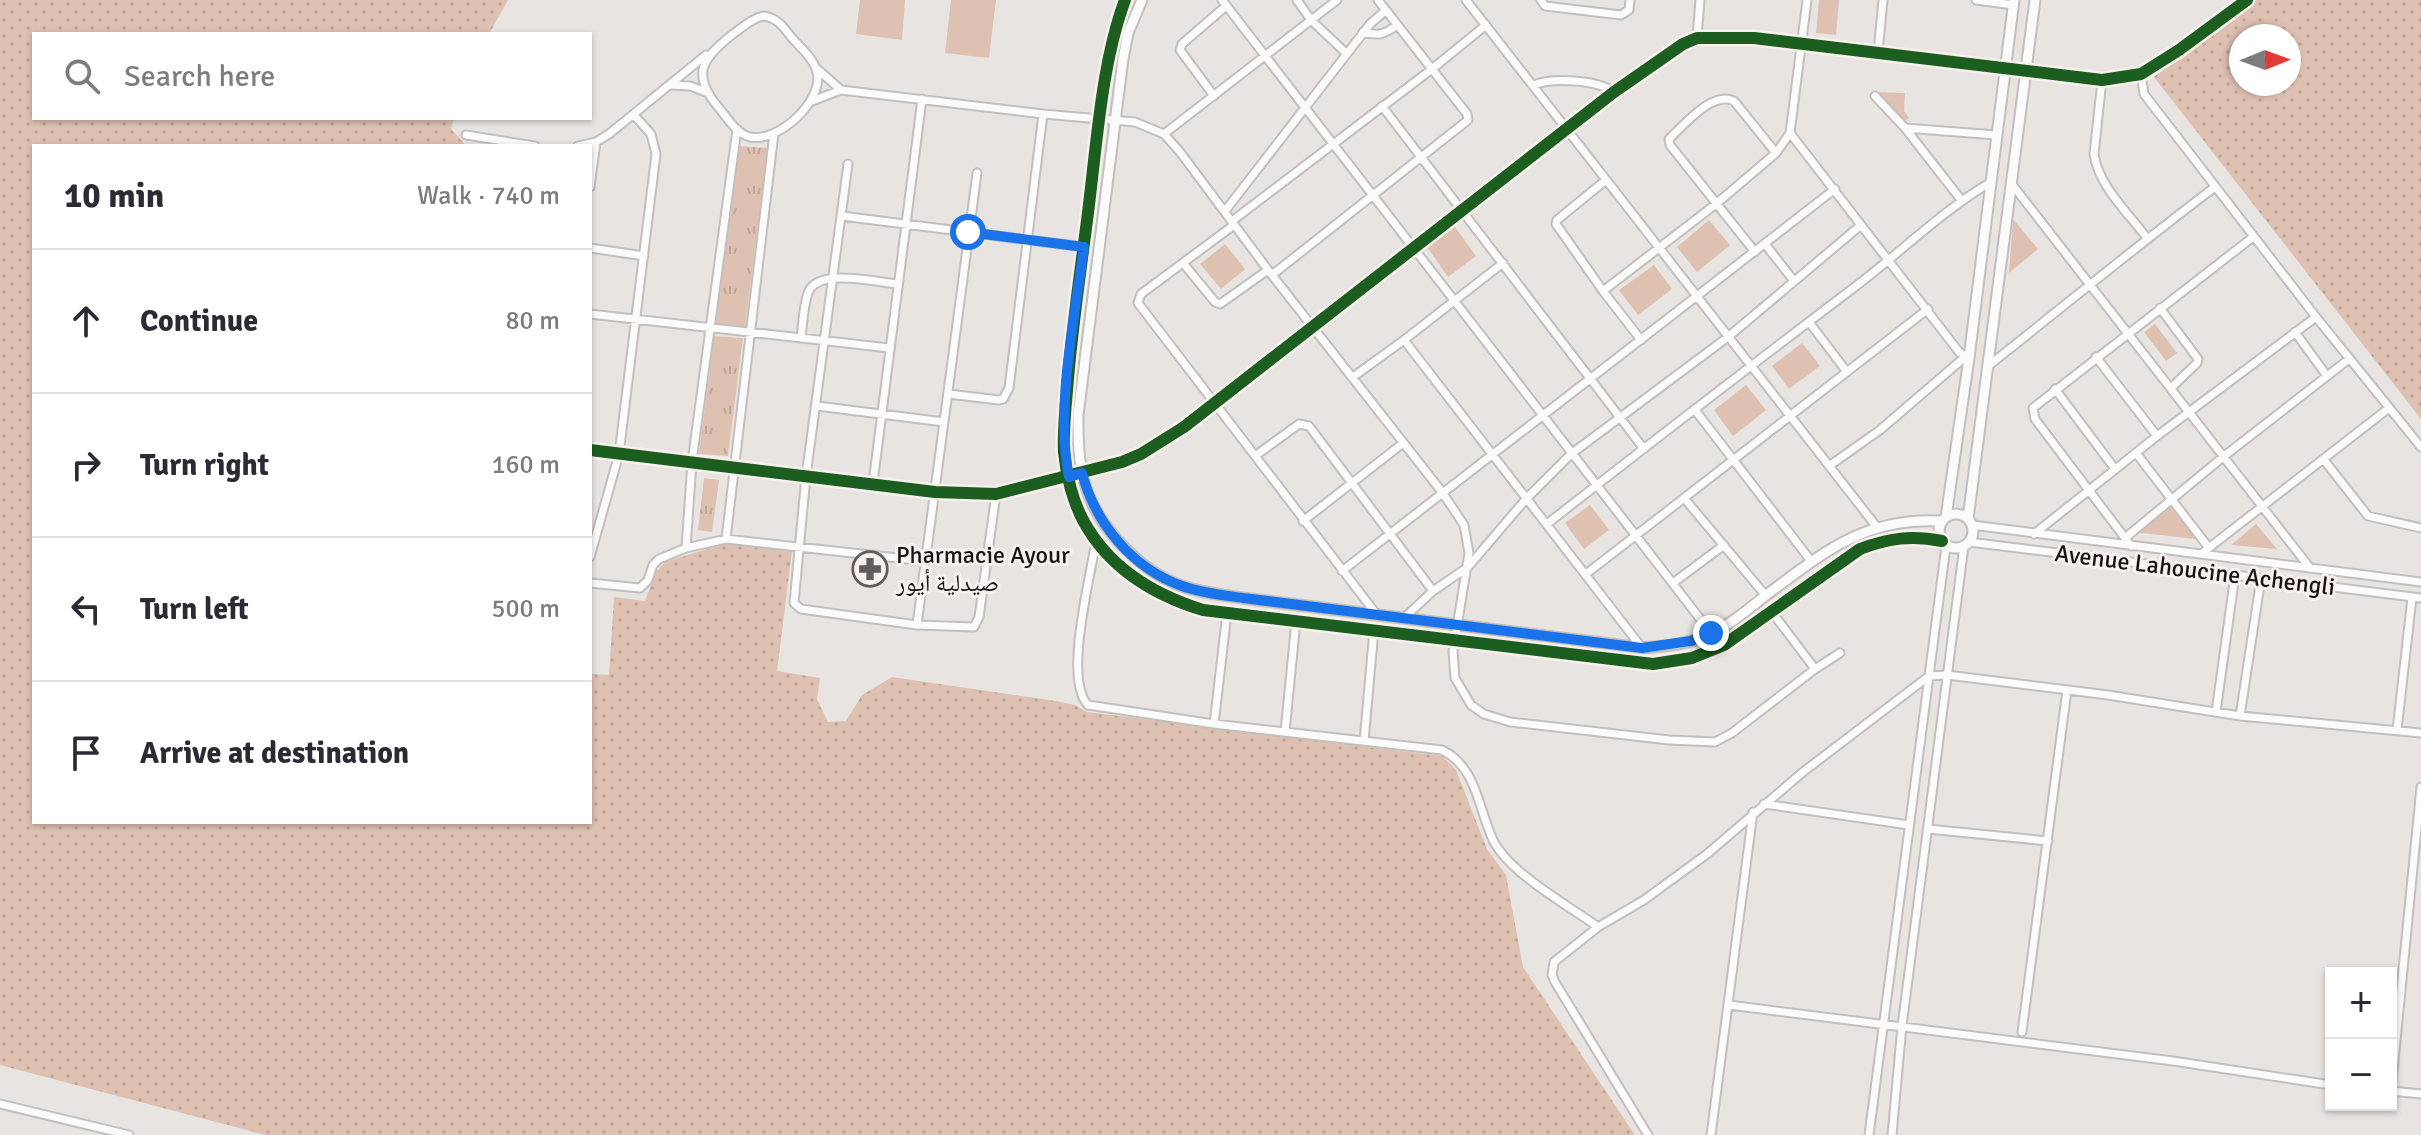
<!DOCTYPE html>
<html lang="en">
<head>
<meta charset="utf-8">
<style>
  :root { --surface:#fff; --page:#f2f2f3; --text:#2b2b33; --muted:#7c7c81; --line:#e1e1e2 }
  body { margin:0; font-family:Signika,"Noto Naskh Arabic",sans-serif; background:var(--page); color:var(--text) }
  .controls { position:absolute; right:24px; bottom:24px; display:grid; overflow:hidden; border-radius:0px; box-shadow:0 2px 6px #0004 }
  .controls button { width:72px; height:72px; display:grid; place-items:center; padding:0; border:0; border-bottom:2px solid var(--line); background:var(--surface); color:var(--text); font:40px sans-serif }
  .compass { position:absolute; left:2229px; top:24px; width:72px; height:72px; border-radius:50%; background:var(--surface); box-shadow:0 2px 6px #0004; rotate:89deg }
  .stop { position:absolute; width:24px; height:24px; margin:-18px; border:6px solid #1a73e8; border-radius:50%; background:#fff }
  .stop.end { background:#1a73e8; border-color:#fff; box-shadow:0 2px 8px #0008 }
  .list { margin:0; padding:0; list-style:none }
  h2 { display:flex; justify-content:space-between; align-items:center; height:104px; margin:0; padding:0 32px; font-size:34px }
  h2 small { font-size:26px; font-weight:400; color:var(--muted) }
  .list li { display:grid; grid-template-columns:52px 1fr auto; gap:24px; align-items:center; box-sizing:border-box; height:144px; padding:0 32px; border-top:2px solid var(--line) }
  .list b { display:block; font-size:30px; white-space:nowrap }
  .list em { font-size:26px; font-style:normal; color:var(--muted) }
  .icon { flex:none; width:44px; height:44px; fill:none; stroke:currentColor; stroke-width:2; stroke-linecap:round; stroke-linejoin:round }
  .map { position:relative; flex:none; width:2421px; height:1135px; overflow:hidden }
  .search { position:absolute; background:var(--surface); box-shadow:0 2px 6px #0004; left:32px; top:32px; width:560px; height:88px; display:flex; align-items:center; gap:20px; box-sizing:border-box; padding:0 28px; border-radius:0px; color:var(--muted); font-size:30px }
  .panel { position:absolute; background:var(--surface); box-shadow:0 2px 6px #0004; left:32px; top:144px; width:560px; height:680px; border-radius:0px }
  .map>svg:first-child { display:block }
</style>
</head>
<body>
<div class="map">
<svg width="2421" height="1135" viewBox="0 0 2421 1135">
  <defs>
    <pattern id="grass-dots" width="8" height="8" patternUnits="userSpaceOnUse" patternTransform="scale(2)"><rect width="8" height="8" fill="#dfc1b2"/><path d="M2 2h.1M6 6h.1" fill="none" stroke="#bfa598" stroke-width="1.8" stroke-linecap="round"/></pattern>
    <pattern id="park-tufts" width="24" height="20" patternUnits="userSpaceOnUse" patternTransform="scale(2)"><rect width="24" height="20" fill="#dfc1b2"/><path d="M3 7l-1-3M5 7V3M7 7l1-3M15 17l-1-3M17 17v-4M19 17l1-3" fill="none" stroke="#bfa598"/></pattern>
  </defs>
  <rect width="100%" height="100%" fill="#e8e4e2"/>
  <path fill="url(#grass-dots)" fill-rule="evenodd" d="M0,0H508L489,34H34V118H454L451,129L464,143L463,146H34V822H590V674L609,675L614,597L645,601L655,573L665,562L730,542L792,551L777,671L820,678L817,699L828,722L846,721L862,695L892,677L1056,701L1075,705L1087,712L1442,756L1456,770L1487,849L1506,875L1523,967L1635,1135H265L0,1065Z
    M2255,0H2421V419L2154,77ZM2241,36H2289V84H2241Z"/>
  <path fill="url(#park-tufts)" d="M737,146L768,148L745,327L715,324Z
    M714,336L743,338L728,456L699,454Z
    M704,478L719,480L712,532L698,530Z"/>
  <path fill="#dfc1b2" d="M860,0H905L902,40L856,34Z
    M951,0H996L989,58L945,53Z
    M1819,0H1839L1836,35L1816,33Z
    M1875,92L1905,93L1904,111L1909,118L1903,122Z
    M2013,219L2038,249L2009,273Z
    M1709,220L1730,245L1697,272L1677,247Z
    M1455,227L1476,256L1448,277L1427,247Z
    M1225,244L1245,269L1221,289L1200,264Z
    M1654,265L1672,289L1638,315L1619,290Z
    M2155,324L2177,353L2166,361L2144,332Z
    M1802,343L1820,366L1789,389L1772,366Z
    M1746,385L1766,410L1733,436L1714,410Z
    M2168,504L2196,539L2133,532Z
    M1590,505L1609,530L1584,549L1565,523Z
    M2256,524L2277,549L2231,545Z"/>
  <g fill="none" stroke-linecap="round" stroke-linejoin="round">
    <defs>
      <path id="minor" d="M1222,0L1711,633
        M1297,0L1311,20L1346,53
        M1466,0L1876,526
        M1541,0L1545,6L1621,15L1629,10L1630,0
        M1807,0L1790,133L1959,352L1969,358
        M1976,0L2013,5
        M764,16C778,18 784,28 792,38C801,48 814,59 817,72C824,101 778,143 750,137C736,133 728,119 719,108C691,75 701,59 733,34C743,27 752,18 764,16Z
        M1363,32C1378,36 1384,35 1397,25
        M1697,38L1700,0
        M1878,53L1883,0
        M816,68L841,90
        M2141,74L2144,94L2316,317L2421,447
        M2102,80L2094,154C2098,185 2128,213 2147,238
        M671,85L690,86L706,92
        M1534,85C1552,77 1598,80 1614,92
        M1214,96L1180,50L1182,44L1226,6
        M1875,96L1905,128L1962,201
        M812,101L841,90L1043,114L1135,122L1164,134L1180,152L1268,270L1442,492L1464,525L1469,553L1453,651L1455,678L1471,705L1484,714L1510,722L1669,740L1715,742L1732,733L1815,669L1840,653
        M1382,106L1644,449
        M1905,128L1996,135
        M1164,134L1337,0
        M466,135L535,146
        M578,146L596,142L609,134L706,55
        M848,164L806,476L794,603L801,609L917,625L974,627L979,617L996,494
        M2011,183L2310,568
        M590,187L596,142
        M1225,211L1370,24L1385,11
        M842,216L1084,247
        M1232,221L1432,69L1486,25
        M1234,225L1141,294L1138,303L1377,615
        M1765,244L1794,281
        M590,248L644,256
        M1755,252L1670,145L1669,139C1684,125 1713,90 1734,101L1776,153
        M1183,263L1215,302L1220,304L1268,270
        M1272,275L1468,120L1467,114L1378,0
        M1603,291L1556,224L1557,220L1606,180
        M2160,308L2198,359L2197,363L2171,388
        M590,314L889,348
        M1809,322L1847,372
        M2295,332L2327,376
        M801,338C803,324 803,307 808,293C817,267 876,282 897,284
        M1404,340L1503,263
        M1641,340L1603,291L1716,204L1776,153L1790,133
        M2096,357L2157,436
        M1988,366C2064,306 2138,245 2215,187
        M1353,377L1404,340L1642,648
        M2055,389L2115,469
        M948,394L999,400L1003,399L1009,388L1043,114
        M817,406L944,422
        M1695,410L1811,561
        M590,450L935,492L996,494L1122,462L1141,454L1184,427L1614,92L1683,44L1697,38H1754L2102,80L2141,74L2179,50L2247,0
        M2136,453L2209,548
        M1255,456L1299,424L1309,426L1433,591
        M2324,460L2368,516L2421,528
        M1829,466L1880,430L1965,357
        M873,483L922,99
        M1684,498L1766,596
        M1303,521L1402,444
        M1547,524C1649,444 1752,365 1856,286C1901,252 1942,211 1991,182
        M1972,525L2421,582
        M2034,534L2157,436L2316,317
        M2125,538L2223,457L2349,359
        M726,539L774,133
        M1096,540C1091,576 1063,679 1088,705L1214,724L1442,750C1477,767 1478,808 1493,840C1509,873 1568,905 1598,927
        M1969,542L2421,598
        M2131,546L2035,419L2033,408L2253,237
        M686,548L692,462L737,129
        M2201,554L2389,408
        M590,557L619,454L656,154L651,134L634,115
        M1342,571L1835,189
        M1586,574L1928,309
        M590,583L640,588L648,580L653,565L659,559L686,548L726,539L925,561
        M1673,583L1724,545
        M1772,612L1815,669
        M1404,618L1433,591L1468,567L1526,499L1571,454L1728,337L1861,225
        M917,625L977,173
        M2216,712L2235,575
        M2240,716L2261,578
        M1214,724L1227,613
        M2397,730L2412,598
        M1285,732L1296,621
        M1364,741L1374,630
        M1764,804L1909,825
        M1928,829L2048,841
        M1729,1005L2173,1061L2331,1085
        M2022,1032L2067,690
        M2391,1091L2421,787
        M2391,1091L2421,1094
        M0,1104L129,1135
        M1648,1135L1555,982L1552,975L1554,962L1598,927L1644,900L1707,854L1803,772L1929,676L1947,675L2108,695L2240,716L2421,733
        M1711,1135L1753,812
        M1869,1135L1946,546
        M1892,1135L1902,1026L1964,546"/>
      <path id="tertiary" d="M1125,0C1100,67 1096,156 1086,228C1079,282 1071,336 1067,391C1065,411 1063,432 1064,452C1066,475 1073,502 1084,522C1110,569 1154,595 1203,610L1653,664L1692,658L1724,645L1860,549C1889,538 1912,535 1942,541
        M1142,0L1128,33L1123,59L1078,415C1077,469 1083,504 1122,545C1140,563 1158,578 1182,586C1202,593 1223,595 1243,598L1642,648C1662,646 1684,645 1703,637C1726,628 1745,612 1765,596C1824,552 1864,517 1942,521
        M1939 531a17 17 0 1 1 34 0a17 17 0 1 1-34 0Z
        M1946,517L1969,358L2014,0
        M1968,519L2035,0"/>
    </defs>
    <use href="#minor" stroke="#c2bfbe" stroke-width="11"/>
    <use href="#tertiary" stroke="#c2bfbe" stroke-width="13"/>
    <use href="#minor" stroke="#fcfbfb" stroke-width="7"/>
    <use href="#tertiary" stroke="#fcfbfb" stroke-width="9"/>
    <defs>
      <path id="cycleway" d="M1125,0C1100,67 1096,156 1086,228C1079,282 1071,336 1067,391C1065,411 1063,432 1064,452C1066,475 1073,502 1084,522C1110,569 1154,595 1203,610L1653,664L1692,658L1724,645L1860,549C1889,538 1912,535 1942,541
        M590,450L935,492L996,494L1122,462L1141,454L1184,427L1614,92L1683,44L1697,38H1754L2102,80L2141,74L2179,50L2247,0"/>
    </defs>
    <use href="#cycleway" stroke="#f8f0ec" stroke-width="17"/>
    <use href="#cycleway" stroke="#1b5e20" stroke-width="12"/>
  </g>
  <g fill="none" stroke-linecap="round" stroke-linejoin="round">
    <path stroke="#1a73e8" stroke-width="10" d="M968,232L1084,247C1075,317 1055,408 1069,477L1082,473C1095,523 1132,568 1182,586C1201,593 1223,595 1243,598L1642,648L1691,641L1711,633"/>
  </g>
  <defs>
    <symbol id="pharmacy-ring" viewBox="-11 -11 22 22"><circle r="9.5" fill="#f8f0ec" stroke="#605c5b" stroke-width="1.5"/><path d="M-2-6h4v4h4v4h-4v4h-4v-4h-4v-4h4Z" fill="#605c5b"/></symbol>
  </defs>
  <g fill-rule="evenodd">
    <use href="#pharmacy-ring" x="850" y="549" width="40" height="40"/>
  </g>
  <g text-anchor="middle" stroke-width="6" stroke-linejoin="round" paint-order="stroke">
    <g font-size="24" fill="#161312" stroke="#f8f0ec" text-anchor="start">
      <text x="896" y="563">Pharmacie Ayour<tspan x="896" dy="28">صيدلية أيور</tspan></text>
    </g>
    <g font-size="24" fill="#161312" stroke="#f8f0ec">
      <text transform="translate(2195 570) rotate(7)" y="8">Avenue Lahoucine Achengli</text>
    </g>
  </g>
</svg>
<div class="controls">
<button>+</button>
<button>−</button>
</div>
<svg class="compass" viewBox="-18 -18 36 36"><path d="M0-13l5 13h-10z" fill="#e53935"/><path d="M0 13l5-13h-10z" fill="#7c7c81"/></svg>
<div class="stop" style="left:968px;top:232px"></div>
<div class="stop end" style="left:1711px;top:633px"></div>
<div class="search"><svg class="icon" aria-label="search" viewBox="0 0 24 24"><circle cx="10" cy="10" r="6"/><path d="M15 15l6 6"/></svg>Search here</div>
<section class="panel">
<h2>10 min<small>Walk · 740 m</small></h2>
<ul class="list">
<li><svg class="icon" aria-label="ahead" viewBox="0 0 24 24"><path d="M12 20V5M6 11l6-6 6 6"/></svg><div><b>Continue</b></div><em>80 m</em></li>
<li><svg class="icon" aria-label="right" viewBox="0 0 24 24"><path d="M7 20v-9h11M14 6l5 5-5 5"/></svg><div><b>Turn right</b></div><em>160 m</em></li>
<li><svg class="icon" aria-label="left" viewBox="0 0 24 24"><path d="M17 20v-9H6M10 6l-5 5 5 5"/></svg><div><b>Turn left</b></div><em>500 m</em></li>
<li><svg class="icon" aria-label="arrive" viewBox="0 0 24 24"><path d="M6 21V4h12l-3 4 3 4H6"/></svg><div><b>Arrive at destination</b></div></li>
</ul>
</section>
</div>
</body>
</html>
